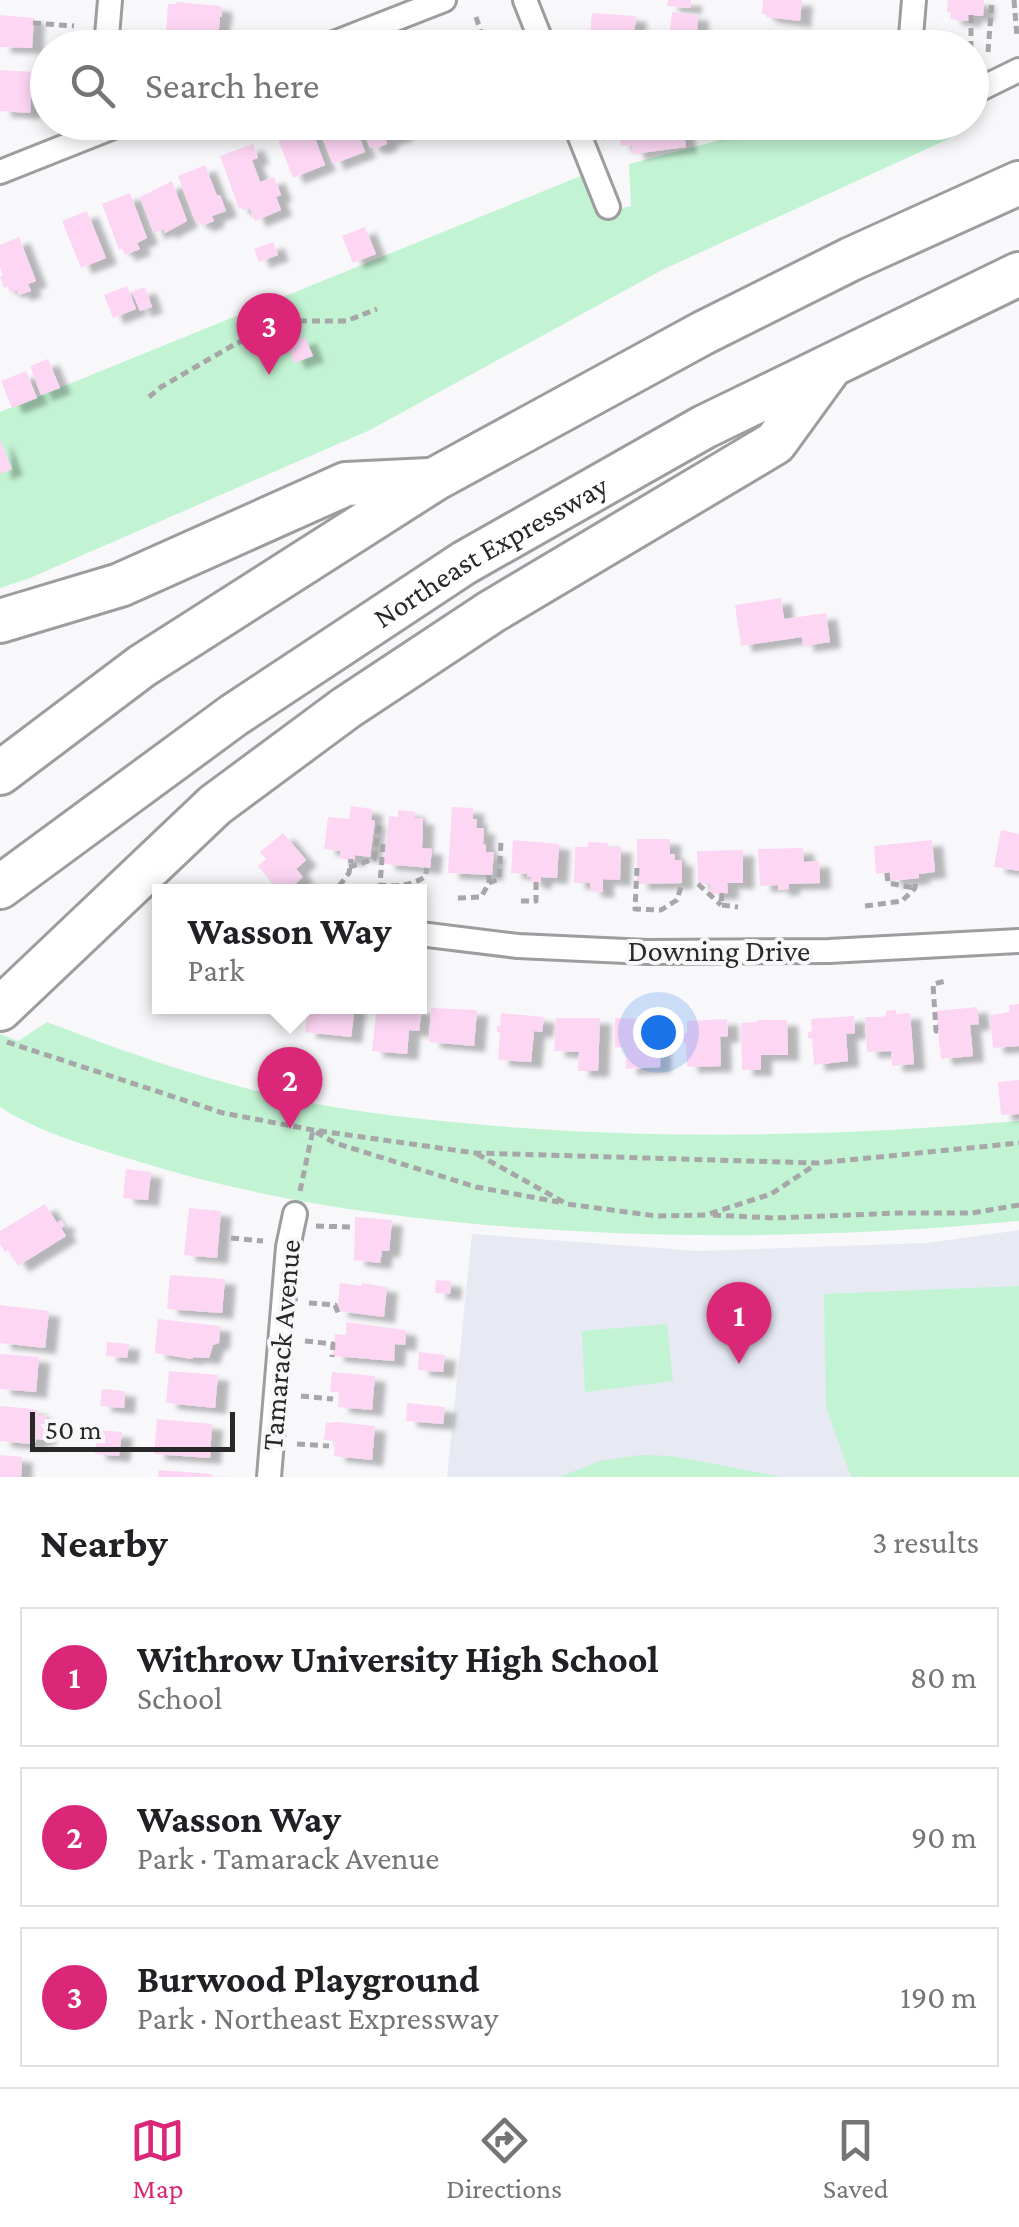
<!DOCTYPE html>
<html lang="en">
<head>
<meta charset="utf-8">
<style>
  :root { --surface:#fff; --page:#f2f2f2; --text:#202124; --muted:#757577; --line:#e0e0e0; --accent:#db2777 }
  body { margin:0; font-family:"Crimson Pro",serif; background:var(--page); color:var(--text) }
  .scale { position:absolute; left:30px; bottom:25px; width:205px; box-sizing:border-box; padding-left:10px; border:5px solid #282829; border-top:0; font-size:28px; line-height:35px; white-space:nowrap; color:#282829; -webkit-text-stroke:8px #f8f8fb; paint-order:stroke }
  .you { position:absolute; left:658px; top:1032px; width:35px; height:35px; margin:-25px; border:8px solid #fff; border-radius:50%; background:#1a73e8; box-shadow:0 0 0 15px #1a73e833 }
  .badge { display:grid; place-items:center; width:65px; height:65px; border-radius:50%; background:var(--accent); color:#fff; font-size:32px; font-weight:700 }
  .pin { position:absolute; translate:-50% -82px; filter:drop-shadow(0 2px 5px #0008) }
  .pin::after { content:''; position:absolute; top:52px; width:35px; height:30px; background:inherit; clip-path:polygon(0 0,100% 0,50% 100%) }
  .popup { position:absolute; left:152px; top:884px; width:275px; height:130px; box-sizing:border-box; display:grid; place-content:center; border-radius:0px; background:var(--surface); filter:drop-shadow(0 2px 8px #0005); font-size:32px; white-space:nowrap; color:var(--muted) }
  .popup b { font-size:38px; color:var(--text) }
  .popup::after { content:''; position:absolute; left:50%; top:100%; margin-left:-20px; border:20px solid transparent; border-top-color:var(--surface) }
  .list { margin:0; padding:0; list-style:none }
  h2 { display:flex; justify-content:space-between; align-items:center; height:130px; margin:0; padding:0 40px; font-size:42px }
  h2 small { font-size:32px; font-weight:400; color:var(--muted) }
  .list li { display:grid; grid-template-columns:65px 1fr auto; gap:30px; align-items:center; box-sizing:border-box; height:140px; margin:0 20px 20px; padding:0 20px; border:2px solid var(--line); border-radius:0px }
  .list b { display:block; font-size:38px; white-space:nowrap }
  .list p { margin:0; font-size:32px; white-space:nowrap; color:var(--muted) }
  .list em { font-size:32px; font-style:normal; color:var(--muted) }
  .icon { flex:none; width:55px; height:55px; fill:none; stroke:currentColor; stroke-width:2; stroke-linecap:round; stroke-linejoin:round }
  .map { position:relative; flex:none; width:1019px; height:1477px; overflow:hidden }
  .search { position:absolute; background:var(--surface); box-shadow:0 5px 15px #0003; left:30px; right:30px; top:30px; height:110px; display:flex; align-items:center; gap:25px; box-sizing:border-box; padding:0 35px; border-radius:55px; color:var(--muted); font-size:38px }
  .sheet { height:610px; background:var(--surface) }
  nav { display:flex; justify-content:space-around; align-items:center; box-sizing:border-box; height:140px; border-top:2px solid var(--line); background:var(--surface); font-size:28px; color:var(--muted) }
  nav a { display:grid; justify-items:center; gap:5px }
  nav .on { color:var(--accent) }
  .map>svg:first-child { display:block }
</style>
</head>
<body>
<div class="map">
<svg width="1019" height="1477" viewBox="0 0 1019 1477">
  <defs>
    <filter id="shadow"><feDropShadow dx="11" dy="6" stdDeviation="2.5" flood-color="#0004"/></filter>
  </defs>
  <rect width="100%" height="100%" fill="#f8f8fb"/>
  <path fill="#e7eaf3" d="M1019,1230V1477H447L472,1234L698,1251L927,1243Z"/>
  <path fill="#c2f3d3" d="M739,123H904L912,131L953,137L664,269L370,430L30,578L0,588V412L593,171L605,212L631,206L629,164L736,136Z
    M47,1022C130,1054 213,1083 301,1101C365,1114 431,1120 496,1126C671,1140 845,1136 1019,1121V1221C851,1237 681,1240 512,1227C386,1217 262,1200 140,1162C95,1148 39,1133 0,1107V1034L18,1041Z
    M1019,1286V1477H851L826,1407L824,1294Z
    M667,1324L673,1381L585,1392L582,1331Z
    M640,1455L672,1456L783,1477H559L600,1461Z"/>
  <path fill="#fdd6f4" filter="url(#shadow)" d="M668,0H691V8L667,6Z
    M763,0H802L800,21L766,17V14H762Z
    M948,0H984L983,16L971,15L970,21L950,19L951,13L947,12Z
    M176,2L221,6L222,17L220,16L218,40L173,36V34L166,33L168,4H176Z
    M672,12L698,15L696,48H684L685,39L669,38Z
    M592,13L636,16L634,37H641V48H589Z
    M0,15L34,18L32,48L0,47Z
    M0,70L33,72L30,113L0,111Z
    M309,122L325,165L293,178L276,134Z
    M316,122H354L365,152L333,164Z
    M360,122H398L403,134L386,140L387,144L375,149V146L370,148Z
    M628,122H682L686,147L633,154L632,145L621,146L618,124Z
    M702,122H731L733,128L705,134Z
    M253,144L258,158L252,160L260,182L274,177L281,195L276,197L281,210L255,221L250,208L243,210L242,208L239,209L220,156Z
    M205,165L217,196L220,195L226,211L212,216L214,221L202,226L200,222L196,223L178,176Z
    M172,181L187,221L165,233L164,229L154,233L140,197Z
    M130,193L147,238L137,243L140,249L125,255L122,249L119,250L102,204Z
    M87,211L106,258L81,268L62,221Z
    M365,227L376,254L353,263L342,236Z
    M19,237L36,281L28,284L31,291L19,295L17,290L10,292L8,287L4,288L0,277L3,275L0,267V245Z
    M273,242L278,255L259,262L254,249Z
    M127,286L136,309L113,318L104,295Z
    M145,287L152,307L140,311L132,292Z
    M305,337L313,356L294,363L287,344Z
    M48,359L60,388L41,395L30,366Z
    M26,371L37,398L12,408L1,381Z
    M0,439L12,469L0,474Z
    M781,598L784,619L826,613L830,642L803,646L802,637L741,646L735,605Z
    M351,806L372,809L371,820L375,821L370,857L355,855V860L341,859L340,851L324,849L328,817L349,819Z
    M452,807L473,808V819H477L476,828H484L483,844L486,845V852H494L492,875L448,873Z
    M398,810L415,812L414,818L423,819L422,848L432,849L430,868L384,864L389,816L398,817Z
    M1001,830L1019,834V871L994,867Z
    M283,833L306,860L296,869L303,877L286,892H279L258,866L266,859L260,852Z
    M637,839H670V854H675V860H682V883L637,884Z
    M513,840L559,844L557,878L541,877V883L531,882V877H527V874L511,873Z
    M932,840L935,872L919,874V878L890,881L889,872L876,874L874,846Z
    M588,842L608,843V847H621L620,880L603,879V892L590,891V883H574L575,847H588Z
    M803,848L804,862L819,861L820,883L789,884V889L778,890V885L760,886L758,849Z
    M743,850V883H727L728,893L710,894V884H698L697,851Z
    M1019,1004V1046L993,1048L990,1015L1005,1013L1010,1011L1009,1005Z
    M308,1006H355L351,1037L305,1032Z
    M377,1006L422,1008L419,1031L409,1030L407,1054L372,1051Z
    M977,1007L979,1024L970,1025L973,1056L941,1059L936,1011Z
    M431,1008L477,1010L474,1046L429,1042Z
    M896,1010V1014L910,1013L914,1064L892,1066L891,1051L867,1052L865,1017H881L886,1015V1011Z
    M501,1013L544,1017L542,1032L534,1031L531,1062L498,1060L500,1032H497V1026H500Z
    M643,1015H657V1020H661L660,1067L626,1069V1048L615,1047V1018L643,1019Z
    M854,1016L855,1033L846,1034L848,1061L814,1065L812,1038H808V1032L812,1031L811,1019Z
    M556,1018H600L598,1071H578L579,1052L554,1051Z
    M727,1019L728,1036L720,1037L721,1066L687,1067L686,1043L684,1044L683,1033H687V1021Z
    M757,1020H787L788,1055H761V1070H742L741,1023L757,1022Z
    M1019,1080V1114L1001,1115L998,1082Z
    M126,1169L151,1172L148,1200L123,1198Z
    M45,1204L57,1223L61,1220L65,1226L61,1228L66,1236L18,1266L8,1250L5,1252L0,1244V1231Z
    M189,1208L221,1211L217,1258L184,1255Z
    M355,1217L392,1220L389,1251H382L380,1263L354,1260Z
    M170,1275L225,1279L222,1313L167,1309Z
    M436,1280L451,1281L450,1294L435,1293Z
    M340,1283L361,1286L362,1283L387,1287L384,1317L337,1311Z
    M0,1305L49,1311L45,1348L0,1343Z
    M158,1319L220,1326L219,1343L213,1345L209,1358L193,1357L192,1359L155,1353Z
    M346,1322L406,1330L405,1345L395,1344L394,1361L333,1356L335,1334L346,1335Z
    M107,1342L129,1344L127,1358L106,1356Z
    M419,1352L445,1355L443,1372L418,1370Z
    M0,1354L39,1357L36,1392L0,1389Z
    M169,1371L218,1375L215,1408L166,1403Z
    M332,1372L375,1376L372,1410L338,1407L339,1392H330Z
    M102,1389L125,1391L124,1408L100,1406Z
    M407,1403L445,1407L443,1424L406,1421Z
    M0,1406L33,1409L38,1411L37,1415L47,1416L44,1440L36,1439L35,1443L31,1444L0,1441Z
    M157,1419L212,1424L210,1458L154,1454Z
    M337,1422L375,1426L372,1460L334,1456L335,1441L324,1440L326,1423Z
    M97,1430L122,1432L119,1456L95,1454Z
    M0,1455L22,1457L21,1477H0Z
    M159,1470L212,1474L211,1477H158Z"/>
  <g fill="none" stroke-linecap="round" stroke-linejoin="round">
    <defs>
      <path id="minor" d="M525,0L544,48
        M106,48L110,0
        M321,48L444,0
        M910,48L914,0
        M972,93L1019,70
        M574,122L608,207
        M0,172L126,122
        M420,934L518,946L647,952L829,951L1019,941
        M269,1477L288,1247L295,1214"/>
      <g id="motorway">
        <path d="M0,621L120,585L346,484L429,480"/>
        <path d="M0,773L142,666L435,479L703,333L851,259L1019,183"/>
        <path id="s1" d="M0,887L234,715L464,563L704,427L1019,274"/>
        <path d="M0,1009L215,805L346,708L491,612L775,443L828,370"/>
      </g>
    </defs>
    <use href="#minor" stroke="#9d9d9f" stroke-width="28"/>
    <use href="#motorway" stroke="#9d9d9f" stroke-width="48"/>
    <path stroke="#a7a7aa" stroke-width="5" stroke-dasharray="8 5" stroke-linecap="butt" d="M1014,0L1017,37
      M971,15V48
      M476,17L486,48
      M33,23L74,26
      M436,32L442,48
      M988,52L992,0
      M35,91V66
      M603,138L620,134
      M149,397L161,387L237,343L302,321H346L377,309
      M383,844L380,885C397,887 409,886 425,877L427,868
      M349,867L374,859L379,824
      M637,868L635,909L661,910L677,900L682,883
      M887,873L888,883L914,888
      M489,883L499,879L501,841
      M698,884L721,905
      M339,886L349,873L351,859
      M722,893L721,905L738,907
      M458,898L481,897L489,883V875
      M521,901H536V882
      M865,906L902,901L915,888V879
      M938,1031H936L933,984L946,981
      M7,1042L223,1113L313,1130L475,1153L818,1163L1019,1143
      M316,1132L335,1143L476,1187L559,1202
      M477,1154L567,1204L656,1216L706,1215L771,1194L815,1165
      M300,1191L313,1130
      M713,1215L774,1218L899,1213H972L1019,1205
      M316,1226L350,1227
      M231,1238L263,1241
      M309,1303L335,1305L339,1315
      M305,1341L333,1344L332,1357
      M301,1396L333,1399
      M297,1444L329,1446"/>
    <use href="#minor" stroke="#fff" stroke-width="22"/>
    <use href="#motorway" stroke="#fff" stroke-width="42"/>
  </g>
  <g text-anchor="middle" stroke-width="8" stroke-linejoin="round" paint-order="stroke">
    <g font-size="30" fill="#282829" stroke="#f8f8fb">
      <text dy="10" stroke="none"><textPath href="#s1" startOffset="595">Northeast Expressway</textPath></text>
      <text x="719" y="961">Downing Drive</text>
      <text transform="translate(281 1345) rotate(-85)" y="10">Tamarack Avenue</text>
    </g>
  </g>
</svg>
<div class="scale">50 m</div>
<div class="you"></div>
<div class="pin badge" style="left:739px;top:1364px">1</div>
<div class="pin badge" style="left:290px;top:1129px">2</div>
<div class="popup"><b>Wasson Way</b>Park</div>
<div class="pin badge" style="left:269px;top:375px">3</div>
<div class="search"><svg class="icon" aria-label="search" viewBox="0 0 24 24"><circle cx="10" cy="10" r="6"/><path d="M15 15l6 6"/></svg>Search here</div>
</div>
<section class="sheet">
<h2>Nearby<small>3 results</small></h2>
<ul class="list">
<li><span class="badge">1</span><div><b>Withrow University High School</b><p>School</p></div><em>80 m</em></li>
<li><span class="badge">2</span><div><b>Wasson Way</b><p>Park · Tamarack Avenue</p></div><em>90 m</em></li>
<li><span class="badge">3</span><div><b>Burwood Playground</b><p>Park · Northeast Expressway</p></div><em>190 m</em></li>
</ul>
</section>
<nav>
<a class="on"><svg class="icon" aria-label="map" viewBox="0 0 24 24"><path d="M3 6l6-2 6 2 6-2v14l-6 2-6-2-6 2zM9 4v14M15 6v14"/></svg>Map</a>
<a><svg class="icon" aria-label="directions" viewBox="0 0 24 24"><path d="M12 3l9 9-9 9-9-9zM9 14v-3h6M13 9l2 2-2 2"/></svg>Directions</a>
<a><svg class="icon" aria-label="saved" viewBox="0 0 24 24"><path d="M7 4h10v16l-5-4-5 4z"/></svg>Saved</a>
</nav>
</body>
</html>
